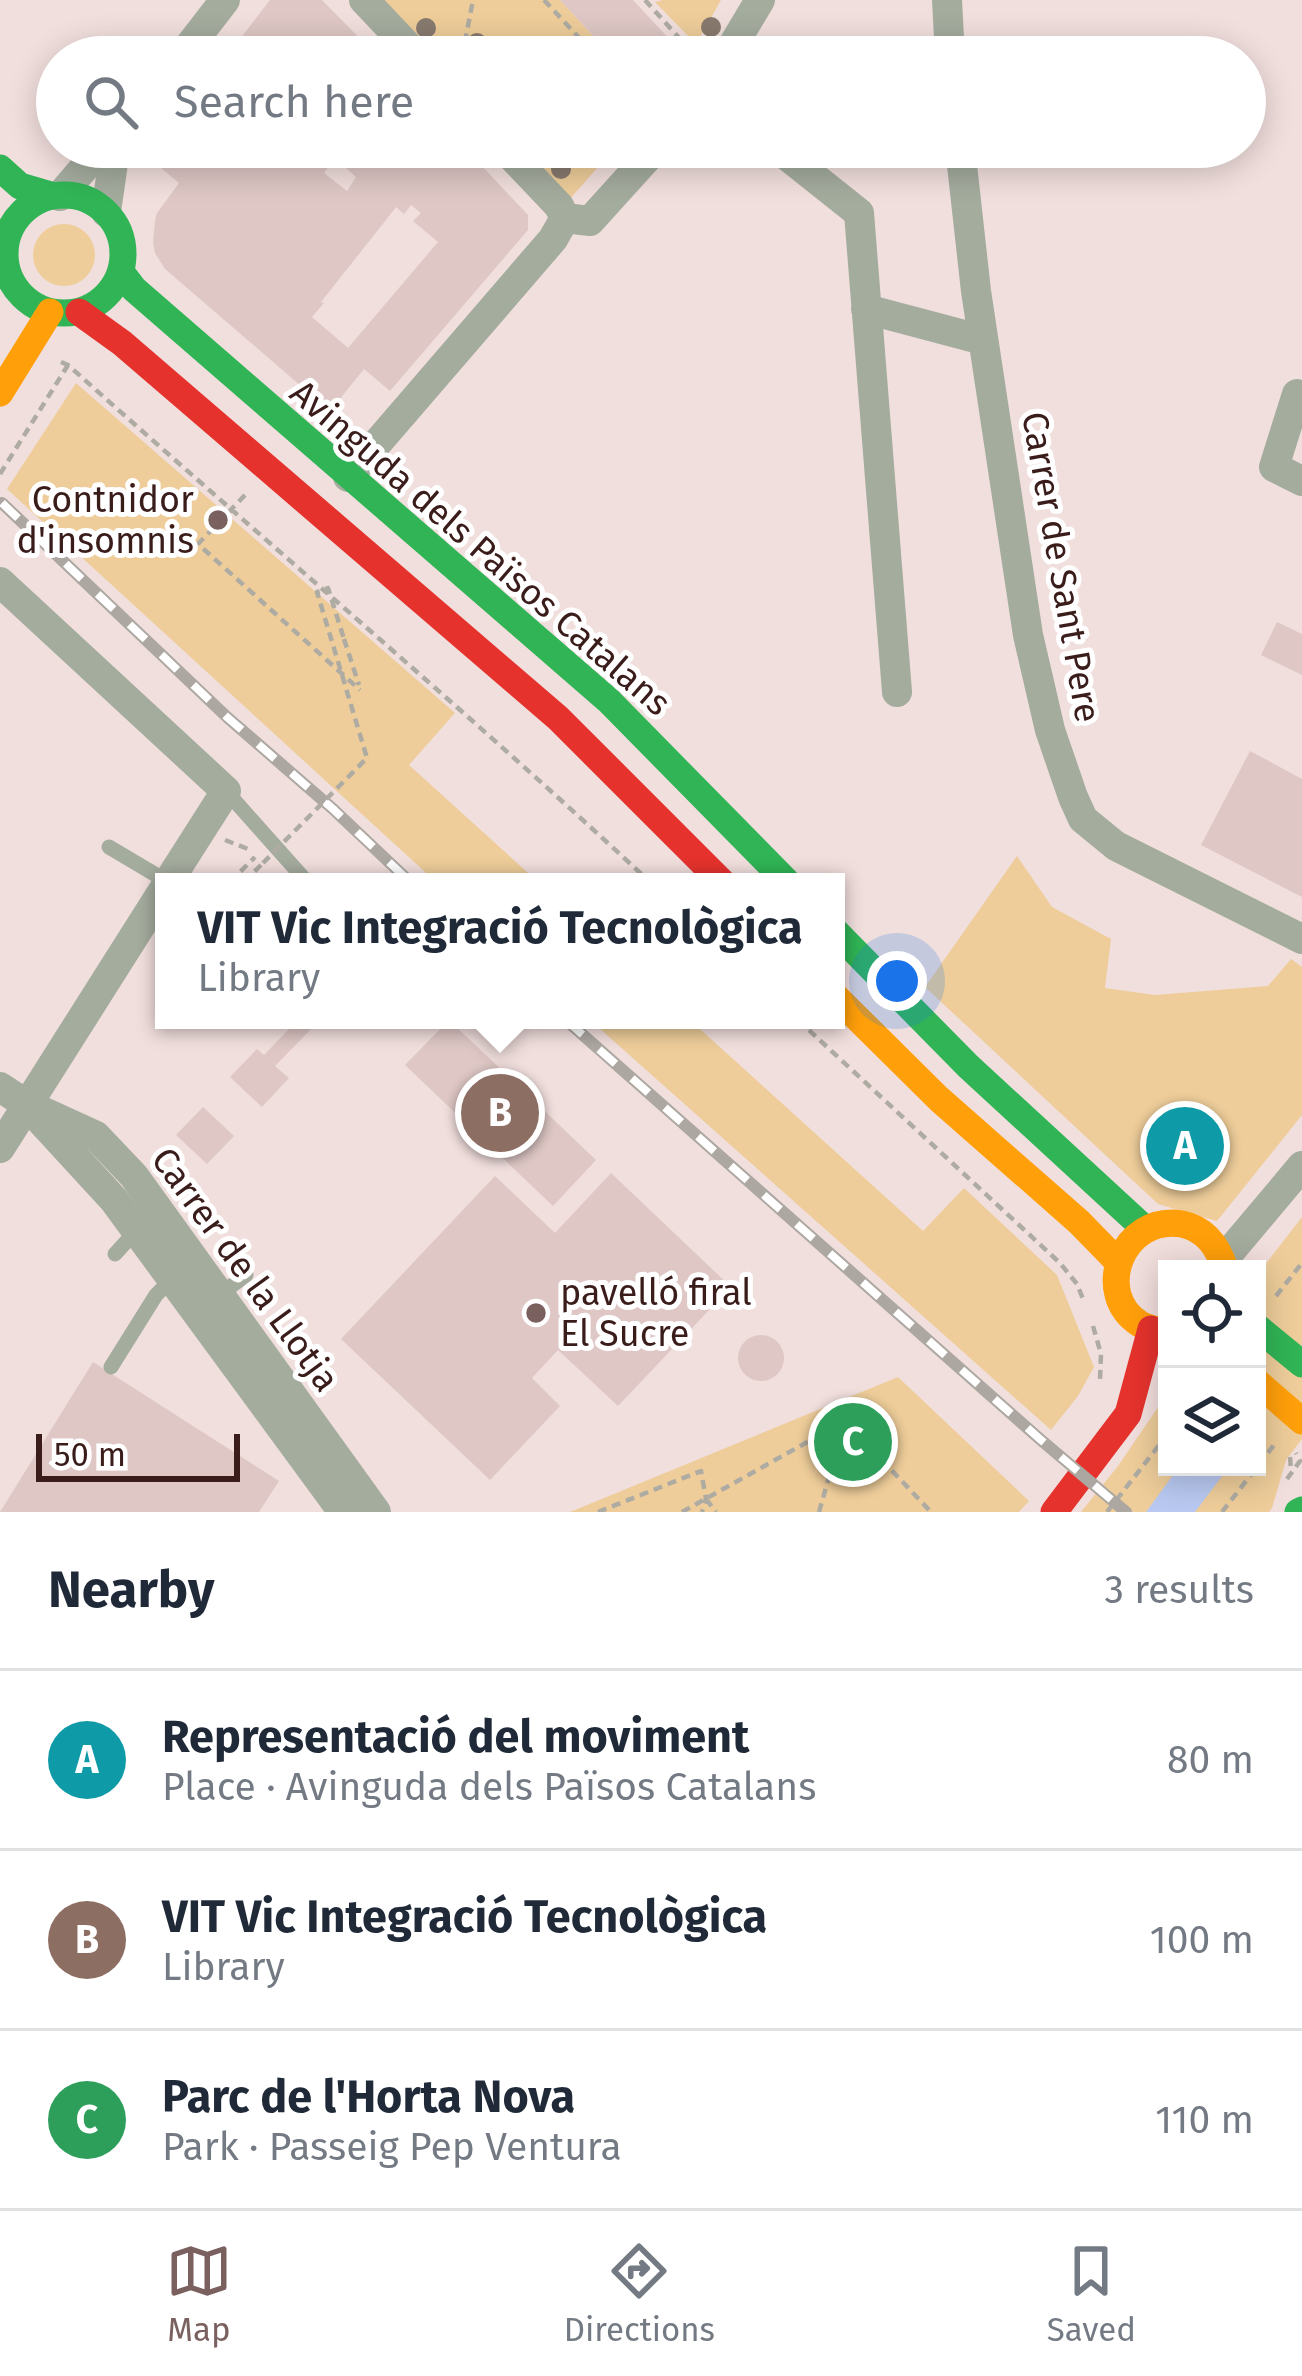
<!DOCTYPE html>
<html lang="en">
<head>
<meta charset="utf-8">
<style>
  :root { --surface:#fff; --page:#f6f6f7; --text:#1f2937; --muted:#747a83; --line:#e0e1e3; --accent:#7a605f }
  body { margin:0; font-family:"Fira Sans",sans-serif; background:var(--page); color:var(--text) }
  .controls { position:absolute; right:36px; bottom:36px; display:grid; overflow:hidden; border-radius:0px; box-shadow:0 6px 30px #0003 }
  .controls button { width:108px; height:108px; display:grid; place-items:center; padding:0; border:0; border-bottom:3px solid var(--line); background:var(--surface); color:var(--text); font:60px sans-serif }
  .scale { position:absolute; left:36px; bottom:30px; width:204px; box-sizing:border-box; padding-left:12px; border:6px solid #3a1c1b; border-top:0; font-size:33px; line-height:42px; white-space:nowrap; color:#3a1c1b; -webkit-text-stroke:9px #fff; paint-order:stroke }
  .you { position:absolute; left:897px; top:981px; width:42px; height:42px; margin:-30px; border:9px solid #fff; border-radius:50%; background:#1a73e8; box-shadow:0 0 0 18px #1a73e833 }
  .badge { display:grid; place-items:center; width:78px; height:78px; border-radius:50%; background:var(--accent); color:#fff; font-size:39px; font-weight:700 }
  .pin { position:absolute; translate:-50% -50%; border:6px solid #fff; box-shadow:0 3px 12px #0006 }
  .popup { position:absolute; left:155px; top:873px; width:690px; height:156px; box-sizing:border-box; display:grid; place-content:center; border-radius:0px; background:var(--surface); filter:drop-shadow(0 3px 9px #0005); font-size:39px; white-space:nowrap; color:var(--muted) }
  .popup b { font-size:45px; color:var(--text) }
  .popup::after { content:''; position:absolute; left:50%; top:100%; margin-left:-24px; border:24px solid transparent; border-top-color:var(--surface) }
  .list { margin:0; padding:0; list-style:none }
  h2 { display:flex; justify-content:space-between; align-items:center; height:156px; margin:0; padding:0 48px; font-size:51px }
  h2 small { font-size:39px; font-weight:400; color:var(--muted) }
  .list li { display:grid; grid-template-columns:78px 1fr auto; gap:36px; align-items:center; box-sizing:border-box; height:180px; padding:0 48px; border-top:3px solid var(--line) }
  .list b { display:block; font-size:45px; white-space:nowrap }
  .list p { margin:0; font-size:39px; white-space:nowrap; color:var(--muted) }
  .list em { font-size:39px; font-style:normal; color:var(--muted) }
  .icon { flex:none; width:66px; height:66px; fill:none; stroke:currentColor; stroke-width:2; stroke-linecap:round; stroke-linejoin:round }
  .map { position:relative; flex:none; width:1302px; height:1512px; overflow:hidden }
  .search { position:absolute; background:var(--surface); box-shadow:0 6px 30px #0003; left:36px; right:36px; top:36px; height:132px; display:flex; align-items:center; gap:30px; box-sizing:border-box; padding:0 42px; border-radius:66px; color:var(--muted); font-size:45px }
  .sheet { height:696px; background:var(--surface) }
  nav { display:flex; justify-content:space-around; align-items:center; box-sizing:border-box; height:168px; border-top:3px solid var(--line); background:var(--surface); font-size:33px; color:var(--muted) }
  nav a { display:grid; justify-items:center; gap:6px }
  nav .on { color:var(--accent) }
  .map>svg:first-child { display:block }
</style>
</head>
<body>
<div class="map">
<svg width="1302" height="1512" viewBox="0 0 1302 1512">
  <rect width="100%" height="100%" fill="#f1dfdd"/>
  <path fill="#eecd9a" d="M376,0H560L613,57H429Z
    M663,0H721L689,57L680,50L691,39L655,2Z
    M514,147H616L567,202Z
    M33 255a31 31 0 1 1 62 0a31 31 0 1 1-62 0Z
    M76,383L455,713L409,765L538,882H436L7,489Z
    M1017,856L1052,907L1111,939L1105,988L1155,995L1268,986L1291,959L1302,967V1115L1217,1221L1158,1204L925,987Z
    M590,1020H690L923,1231L964,1188L1057,1275L1094,1367L1078,1396L1051,1430Z
    M1302,1217V1439L1286,1460L1272,1508L1269,1512H1081L1118,1466L1167,1394V1467H1257V1275Z
    M898,1377L1029,1501L1019,1512H570Z"/>
  <path fill="#b9c9f1" d="M1179,1467H1229L1195,1512H1146Z"/>
  <path fill="#dec7c5" fill-rule="evenodd" d="M270,0H322L378,57H226Z
    M560,0H633L686,57H613Z
    M158,147H464L528,215V230L390,391L364,369L330,411L165,269L155,253L153,243L155,220L157,213L179,183L149,158ZM335,158L356,177L347,191L324,173ZM411,205L421,213L413,221L438,242L348,348L312,317L324,303L321,302L393,211L396,207L404,214Z
    M1277,622L1302,634V675L1261,655Z
    M1250,751L1302,779V897L1201,845Z
    M284,1020H320L275,1066L289,1078L262,1107L230,1077L257,1049L264,1055L291,1027Z
    M449,1020L596,1160L553,1206L405,1065Z
    M203,1107L234,1136L207,1164L176,1135Z
    M611,1173L731,1287L618,1406L558,1350L532,1378L560,1406L490,1480L341,1339L495,1176L555,1233Z
    M738 1358a23 23 0 1 1 46 0a23 23 0 1 1-46 0Z
    M93,1362L279,1481L259,1512H0Z"/>
  <g fill="none" stroke-linecap="round" stroke-linejoin="round">
    <path stroke="#aeaba3" stroke-width="4.5" stroke-dasharray="9 6" stroke-linecap="butt" d="M544,0L597,57
      M645,0L681,40
      M462,57L473,0
      M61,362L68,365C261,538 460,705 650,882
      M0,474L68,365
      M245,495L198,544L360,690
      M344,639L359,685
      M225,840L248,849
      M230,882L255,857
      M244,882L263,863
      M798,1020L1060,1263L1077,1284L1083,1299
      M1276,1296L1302,1263
      M1093,1326L1101,1354L1100,1380
      M1290,1457L1291,1470
      M1287,1479L1300,1461L1296,1453
      M706,1499L716,1512
      M598,1512L701,1471L706,1499L702,1512
      M682,1512L845,1421L931,1512
      M819,1512L845,1421
      M1107,1512L1167,1435
      M1222,1512L1274,1445"/>
    <path stroke="#a4ac9e" stroke-width="15" d="M226,791L307,882
      M109,847L168,882
      M115,1254L136,1231
      M218,1296L246,1275
      M111,1367L156,1295L171,1280"/>
    <path stroke="#a4ac9e" stroke-width="30" d="M364,0L418,57
      M947,0L950,57
      M181,57L225,0
      M726,57L760,0
      M503,147L559,206L565,218
      M776,147L859,213L897,692
      M960,147L976,291L1028,635L1050,730L1073,797L1083,819L1116,846L1302,939
      M60,196L102,147
      M106,212L113,163L123,147
      M565,218L590,221L657,147
      M866,309L983,340
      M1297,394L1274,467L1302,481
      M348,477L553,239L565,218
      M0,582L226,791L168,882
      M0,1087L26,1104L96,1136L134,1176L376,1512
      M34,1113L114,1200L343,1512
      M0,1148L164,889
      M1223,1260L1302,1166"/>
    <path stroke="#30b455" stroke-width="27" d="M0,168L20,186L54,196
      M5 254a59 59 0 1 1 118 0a59 59 0 1 1-118 0Z
      M121,272L134,289L609,701L787,882
      M836,932L968,1066L1145,1229
      M1257,1327L1302,1364
      M1298,1512L1302,1510"/>
    <path stroke="#ff9f0a" stroke-width="27" d="M0,393L50,312
      M836,997L939,1099L1079,1222L1118,1262
      M1167,1333C1159,1330 1147,1328 1140,1324C1092,1294 1122,1214 1182,1224C1206,1229 1218,1247 1225,1269"/>
    <path stroke="#e5322d" stroke-width="27" d="M79,312L122,343L558,718L722,882
      M1054,1512L1128,1414L1151,1329"/>
    <defs>
      <path id="rail" d="M2,503L228,718L333,809L410,882
        M566,1020L1041,1440L1126,1512"/>
    </defs>
    <use href="#rail" stroke="#aca7a1" stroke-width="12"/>
    <use href="#rail" stroke="#fff" stroke-width="8" stroke-dasharray="22" stroke-linecap="butt"/>
    <path stroke="#aeaba3" stroke-width="4.5" stroke-dasharray="9 6" stroke-linecap="butt" d="M263,863L367,758L317,592L328,588L344,639"/>
    <path stroke="#ff9f0a" stroke-width="27" d="M1257,1382L1302,1421"/>
  </g>
  <g fill="#887a6f">
    <circle cx="711" cy="27" r="10"/>
    <circle cx="426" cy="28" r="10"/>
    <circle cx="477" cy="43" r="10"/>
    <circle cx="561" cy="169" r="10"/>
  </g>
  <g fill="#7a605f" stroke="#fff" stroke-width="4.5">
    <circle cx="218" cy="520" r="12"/>
    <circle cx="536" cy="1313" r="12"/>
  </g>
  <g text-anchor="middle" stroke-width="10" stroke-linejoin="round" paint-order="stroke">
    <g font-size="36" fill="#3a1c1b" stroke="#fff" text-anchor="end">
      <text x="194" y="512">Contnidor<tspan x="194" dy="41">d'insomnis</tspan></text>
      <text x="560" y="1305" text-anchor="start">pavelló firal<tspan x="560" dy="41">El Sucre</tspan></text>
    </g>
    <g font-size="36" fill="#3a1c1b" stroke="#fff">
      <text transform="translate(481 547) rotate(41)" y="13">Avinguda dels Països Catalans</text>
      <text transform="translate(1062 567) rotate(80)" y="13">Carrer de Sant Pere</text>
      <text transform="translate(246 1269) rotate(54)" y="13">Carrer de la Llotja</text>
    </g>
  </g>
</svg>
<div class="controls">
<button><svg class="icon" aria-label="locate" viewBox="0 0 24 24"><circle cx="12" cy="12" r="6"/><path d="M12 2v4M12 18v4M2 12h4M18 12h4"/></svg></button>
<button><svg class="icon" aria-label="layers" viewBox="0 0 24 24"><path d="M12 4l9 5-9 5-9-5zM3 14l9 5 9-5"/></svg></button>
</div>
<div class="scale">50 m</div>
<div class="you"></div>
<div class="pin badge" style="left:1185px;top:1146px;background:#0f9aa8">A</div>
<div class="pin badge" style="left:500px;top:1113px;background:#8d6e63">B</div>
<div class="popup"><b>VIT Vic Integració Tecnològica</b>Library</div>
<div class="pin badge" style="left:853px;top:1442px;background:#2e9e5b">C</div>
<div class="search"><svg class="icon" aria-label="search" viewBox="0 0 24 24"><circle cx="10" cy="10" r="6"/><path d="M15 15l6 6"/></svg>Search here</div>
</div>
<section class="sheet">
<h2>Nearby<small>3 results</small></h2>
<ul class="list">
<li><span class="badge" style="background:#0f9aa8">A</span><div><b>Representació del moviment</b><p>Place · Avinguda dels Països Catalans</p></div><em>80 m</em></li>
<li><span class="badge" style="background:#8d6e63">B</span><div><b>VIT Vic Integració Tecnològica</b><p>Library</p></div><em>100 m</em></li>
<li><span class="badge" style="background:#2e9e5b">C</span><div><b>Parc de l'Horta Nova</b><p>Park · Passeig Pep Ventura</p></div><em>110 m</em></li>
</ul>
</section>
<nav>
<a class="on"><svg class="icon" aria-label="map" viewBox="0 0 24 24"><path d="M3 6l6-2 6 2 6-2v14l-6 2-6-2-6 2zM9 4v14M15 6v14"/></svg>Map</a>
<a><svg class="icon" aria-label="directions" viewBox="0 0 24 24"><path d="M12 3l9 9-9 9-9-9zM9 14v-3h6M13 9l2 2-2 2"/></svg>Directions</a>
<a><svg class="icon" aria-label="saved" viewBox="0 0 24 24"><path d="M7 4h10v16l-5-4-5 4z"/></svg>Saved</a>
</nav>
</body>
</html>
